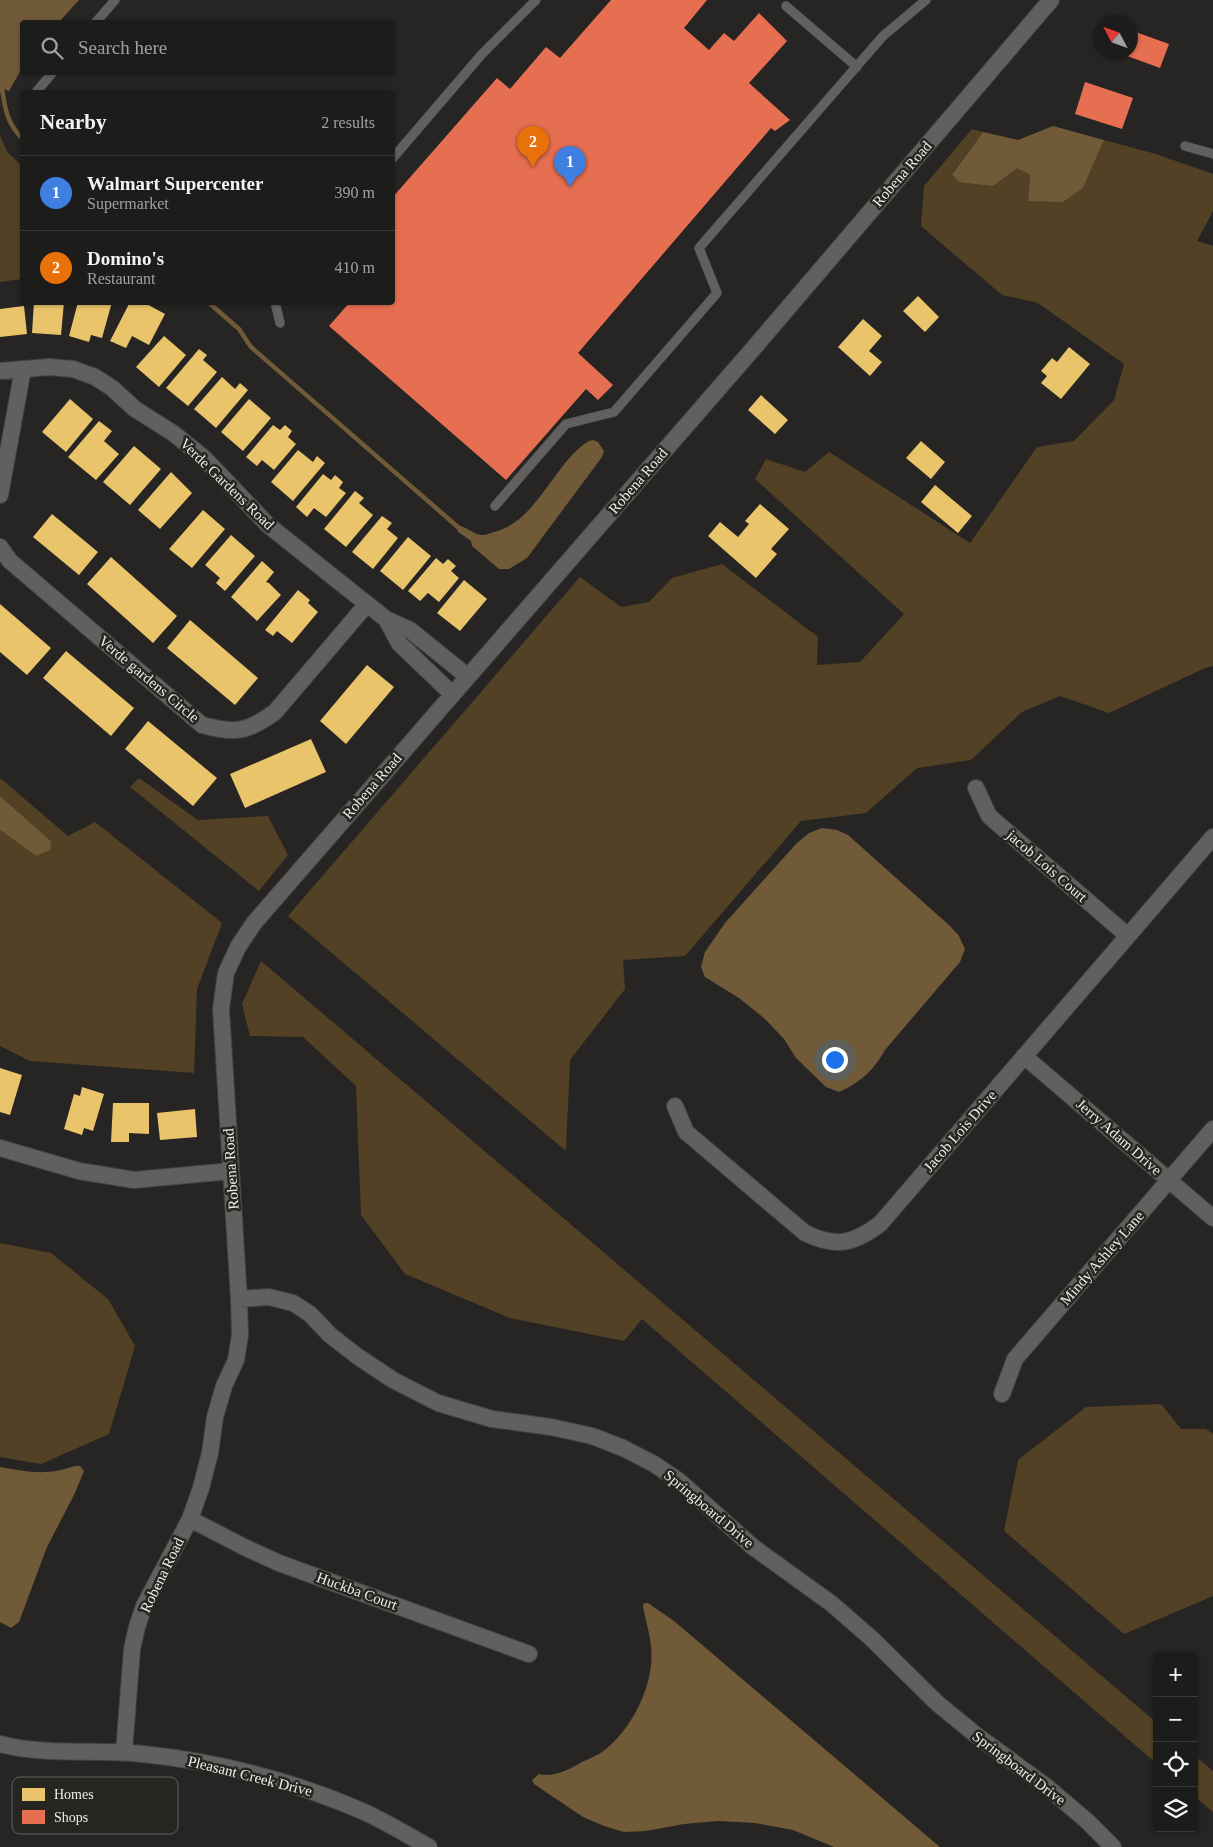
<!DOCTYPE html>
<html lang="en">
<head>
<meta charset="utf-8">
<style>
  :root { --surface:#1c1c1a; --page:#292927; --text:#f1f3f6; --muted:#a0a1a2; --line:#3a3a39; --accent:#a7a6a4 }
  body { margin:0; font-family:Georgia,serif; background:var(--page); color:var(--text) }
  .controls { position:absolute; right:15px; bottom:15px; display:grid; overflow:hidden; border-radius:5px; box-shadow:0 1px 4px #0004 }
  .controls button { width:45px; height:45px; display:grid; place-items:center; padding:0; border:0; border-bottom:1px solid var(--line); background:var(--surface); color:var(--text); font:25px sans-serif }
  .compass { position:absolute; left:1093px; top:15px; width:45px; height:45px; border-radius:50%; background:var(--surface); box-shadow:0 1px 4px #0004; rotate:311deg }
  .you { position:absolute; left:834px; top:1059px; width:18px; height:18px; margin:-12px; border:4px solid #fff; border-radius:50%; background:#1a73e8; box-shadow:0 0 0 8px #1a73e833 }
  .badge { display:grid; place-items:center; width:32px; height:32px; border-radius:50%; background:var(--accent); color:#fff; font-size:16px; font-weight:700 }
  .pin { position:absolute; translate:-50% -41px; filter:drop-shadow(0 1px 2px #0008) }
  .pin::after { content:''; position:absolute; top:26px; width:18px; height:15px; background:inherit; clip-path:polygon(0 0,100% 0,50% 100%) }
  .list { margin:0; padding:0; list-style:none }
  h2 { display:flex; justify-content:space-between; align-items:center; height:65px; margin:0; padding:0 20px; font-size:21px }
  h2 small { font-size:16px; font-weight:400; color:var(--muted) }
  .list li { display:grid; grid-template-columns:32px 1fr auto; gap:15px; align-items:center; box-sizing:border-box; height:75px; padding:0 20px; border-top:1px solid var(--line) }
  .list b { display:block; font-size:19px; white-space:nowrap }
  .list p { margin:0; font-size:16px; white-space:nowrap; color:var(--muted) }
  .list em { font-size:16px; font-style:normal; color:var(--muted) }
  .icon { flex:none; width:28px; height:28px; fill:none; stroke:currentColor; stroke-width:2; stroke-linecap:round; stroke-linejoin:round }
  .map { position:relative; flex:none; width:1213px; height:1847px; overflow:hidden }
  .search { position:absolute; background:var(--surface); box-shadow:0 1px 4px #0004; left:20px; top:20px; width:375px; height:55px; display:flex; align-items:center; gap:12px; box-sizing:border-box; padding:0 18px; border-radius:5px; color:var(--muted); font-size:19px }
  .panel { position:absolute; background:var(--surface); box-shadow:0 1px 4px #0004; left:20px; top:90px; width:375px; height:215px; border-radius:5px }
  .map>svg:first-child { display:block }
</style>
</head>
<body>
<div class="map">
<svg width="1213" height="1847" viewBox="0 0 1213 1847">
  <rect width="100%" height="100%" fill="#262523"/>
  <path fill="#534125" d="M972,129L983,132L952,173L1017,167L1030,175L1028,201L1083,188L1104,140L1156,154L1213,174V211L1197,241L1213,246V666L1205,668L1109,713L1060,696L1022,712L971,760L917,768L866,813L801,821L685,956L623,960L625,989L570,1060L566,1151L288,916L580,577L621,607L649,602L672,578L722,564L818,637L817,665L860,662L904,614L755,479L766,459L805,472L829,452L970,543L1037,447L1074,441L1114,400L1124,364L1038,303L1002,295L921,226L924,186Z
    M0,136L8,153L22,166V279L0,282Z
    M0,778L68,836L95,822L222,923L197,989L194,1073L30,1061L0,1046V830L36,856L51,841L0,796Z
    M139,778L198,820L268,816L288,855L259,891L130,787Z
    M261,961L1157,1723V1764L642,1319L624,1341L510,1318L405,1274L361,1215L356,1086L303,1037L250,1036L242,1004Z
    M0,1243L51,1253L108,1299L135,1346L109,1434L41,1464L0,1457Z
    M1161,1404L1181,1429H1206L1213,1434V1596L1124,1634L1004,1531L1018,1460L1086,1407Z
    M1194,1755L1213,1771V1812L1194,1796Z"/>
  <path fill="#705a38" d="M0,0H79L59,22H22V68L9,91L0,88Z
    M1053,126L1104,140L1083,188L1063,202L1028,201L1030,175L1017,168L993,186L959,182L952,174L983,132L1018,140Z
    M589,441L593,440L598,442L604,451L602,457L527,558L509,569H499L472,546L471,541L457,531L461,526C467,528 476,535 482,535C486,535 490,533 494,532C537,522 555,461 589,441Z
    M0,796L51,841L50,850L36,856L0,830Z
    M822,828L837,830L848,835L950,926L959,936L965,949L960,962L885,1050C873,1071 861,1082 839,1092L826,1087L796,1058L784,1039L764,1018L739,998L705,977L701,967L705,952L725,923L796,844L809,833Z
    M75,1466H80L84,1471L74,1495L47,1547L19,1622L11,1628L0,1622V1467C29,1472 46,1476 75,1466Z
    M644,1603H648L674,1621L940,1847H834L793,1830L755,1823L718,1821L684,1824L646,1831L624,1832L604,1826L583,1817L534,1784L532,1780L539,1774C553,1778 570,1769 582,1762C590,1758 599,1755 606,1749C633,1727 655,1683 651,1647C650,1633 645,1619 643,1606Z"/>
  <path fill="#e9c46a" d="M918,296L939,317L925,332L903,311Z
    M34,302H64L61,335L32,333Z
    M78,302H112L102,338L91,335L89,342L69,336Z
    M130,302H143L165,314L149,345L132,336L126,348L110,341Z
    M24,306L27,334L0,337V309Z
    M863,319L882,336L869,351L882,362L870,376L838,347Z
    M164,336L186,355L159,387L136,367Z
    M1069,347L1090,364L1061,399L1041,383L1047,376L1041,371L1052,358L1057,362Z
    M199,349L207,355L203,360L217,372L188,406L166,388Z
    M222,377L235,389L240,383L248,390L216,428L194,409Z
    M761,395L788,420L775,434L748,410Z
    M70,399L93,419L66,452L42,432Z
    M249,399L271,418L243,451L221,432Z
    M99,421L112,431L104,441L119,454L96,480L68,457Z
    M273,425L280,430L285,425L292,431L288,437L296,444L274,470L262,460L257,466L246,457Z
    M921,441L945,462L931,479L906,458Z
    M134,446L161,469L130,505L103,482Z
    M298,450L313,462L317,456L325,463L293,501L271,482Z
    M171,472L192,493L160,529L138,510Z
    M323,474L331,480L335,475L343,482L339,488L346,493L326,517L314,508L307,517L296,507Z
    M935,485L972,516L958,533L921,502Z
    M355,491L364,498L359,503L373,515L346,547L324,529Z
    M760,504L789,529L771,549L777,554L756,578L708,536L720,522L738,537L749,524L745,521Z
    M203,510L225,529L192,568L169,549Z
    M52,514L98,552L79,575L33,537Z
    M382,516L392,523L387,529L398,538L373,569L352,552Z
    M231,535L255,556L225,591L216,583L220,578L205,565Z
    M408,537L431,556L403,590L380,571Z
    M111,557L177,616L153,643L87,584Z
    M436,558L443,564L448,559L456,566L451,571L459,578L439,602L428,593L420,601L408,591Z
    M262,561L274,572L266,582L269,583L281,595L257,621L231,597Z
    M464,580L487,599L460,631L437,613Z
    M298,590L310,600L308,603L318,612L292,643L277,631L273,636L265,630Z
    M0,604L51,648L27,675L0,652Z
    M190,620L258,678L235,705L167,648Z
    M66,651L134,708L111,736L43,678Z
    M367,665L394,687L346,744L320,721Z
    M148,721L217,778L193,806L125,749Z
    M311,739L326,772L245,808L230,774Z
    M0,1068L22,1075L10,1115L0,1112Z
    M82,1087L104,1094L93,1131L84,1128L82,1135L64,1129L74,1094L80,1096Z
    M113,1103H149V1134L129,1133V1142H111Z
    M195,1109L197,1137L160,1140L157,1113Z"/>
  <path fill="#e76f51" d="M611,0H707L684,28L709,50L724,33L734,41L759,13L787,41L749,83L790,120L775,131L771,128L578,353L613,385L598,400L586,389L506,480L329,326L350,302H392V198L497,78L510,89L546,47L560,58Z
    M1130,30L1169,44L1160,68L1119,53L1130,52Z
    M1085,82L1133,98L1122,129L1075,114Z"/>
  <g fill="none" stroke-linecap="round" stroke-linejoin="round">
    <path stroke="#705a38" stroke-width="4.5" d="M2,89C5,108 7,124 22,138
      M208,302L239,329L251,347L459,528"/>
    <defs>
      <path id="lane" d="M786,6L857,67
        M96,22L115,0
        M37,91L53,72
        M1185,146L1213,154
        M392,159L482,54L536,0
        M275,302L280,323
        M495,506L566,424L614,412L717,293L699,248L883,36L926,0"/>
      <path id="street" d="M0,371L49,367L73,369L95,377L112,388L135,409L173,433L204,458L268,525L367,604L386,619L410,630L467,676
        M0,495L23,369
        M0,547L10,561L202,725C235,734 248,732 275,712L367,604
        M386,619L399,643L452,694
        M976,788L989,816L1128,936
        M1024,1056L1213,1218
        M675,1106L686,1132L805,1233C836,1248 853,1244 880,1224L1213,837
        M0,1148L79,1171L134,1180L231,1171
        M239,1299L269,1297L293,1303L310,1314L330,1335L357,1356L393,1380L438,1403L492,1419L551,1427L592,1436L623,1448L654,1464L679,1481L753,1547L832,1604L871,1638L937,1703L976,1735L1047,1787L1087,1821L1113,1847
        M1002,1394L1015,1359L1213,1129
        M190,1519L244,1547L279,1563L529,1654
        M0,1744C44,1756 97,1749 143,1754C219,1762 293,1781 362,1811C385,1821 407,1835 429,1847
        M124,1752L132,1649L137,1627L144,1606L190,1519L201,1488L210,1453L215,1417L224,1386L236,1360L240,1335L239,1299L221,1009L226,973L238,947L254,923L752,350L1051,0"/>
    </defs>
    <use href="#lane" stroke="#434241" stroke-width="10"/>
    <use href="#street" stroke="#434241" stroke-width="18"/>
    <use href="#lane" stroke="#61605e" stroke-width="9"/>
    <use href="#street" stroke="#61605e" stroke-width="16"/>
  </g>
  <g text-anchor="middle" stroke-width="5" stroke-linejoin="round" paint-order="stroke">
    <g font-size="15" fill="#edece9" stroke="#272522">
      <text transform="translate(902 174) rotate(-49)" y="5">Robena Road</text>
      <text transform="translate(638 481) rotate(-49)" y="5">Robena Road</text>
      <text transform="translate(227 484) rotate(44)" y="5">Verde Gardens Road</text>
      <text transform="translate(149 679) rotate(40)" y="5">Verde gardens Circle</text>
      <text transform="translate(372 786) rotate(-49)" y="5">Robena Road</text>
      <text transform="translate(1047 866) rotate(41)" y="5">jacob Lois Court</text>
      <text transform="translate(960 1131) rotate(-49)" y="5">Jacob Lois Drive</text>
      <text transform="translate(1119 1137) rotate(41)" y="5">Jerry Adam Drive</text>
      <text transform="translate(231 1169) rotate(-94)" y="5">Robena Road</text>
      <text transform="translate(1102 1258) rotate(-49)" y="5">Mindy Ashley Lane</text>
      <text transform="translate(709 1509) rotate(40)" y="5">Springboard Drive</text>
      <text transform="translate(162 1575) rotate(-64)" y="5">Robena Road</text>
      <text transform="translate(357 1591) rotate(20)" y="5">Huckba Court</text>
      <text transform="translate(1019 1768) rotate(37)" y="5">Springboard Drive</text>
      <text transform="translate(250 1776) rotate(14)" y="5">Pleasant Creek Drive</text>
    </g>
  </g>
  <rect x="12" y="1777" width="166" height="57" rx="8" fill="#272522" stroke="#62615e" stroke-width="1"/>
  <rect x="22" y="1788" width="23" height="13" fill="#e9c46a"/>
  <rect x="22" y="1810" width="23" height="14" fill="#e76f51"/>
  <g font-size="14" fill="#edece9">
    <text x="54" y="1799">Homes</text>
    <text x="54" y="1822">Shops</text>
  </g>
</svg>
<div class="controls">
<button>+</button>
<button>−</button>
<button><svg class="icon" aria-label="locate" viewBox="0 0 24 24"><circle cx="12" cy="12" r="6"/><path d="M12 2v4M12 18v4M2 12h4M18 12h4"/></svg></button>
<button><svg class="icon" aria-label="layers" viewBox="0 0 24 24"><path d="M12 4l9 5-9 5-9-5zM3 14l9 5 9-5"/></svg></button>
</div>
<svg class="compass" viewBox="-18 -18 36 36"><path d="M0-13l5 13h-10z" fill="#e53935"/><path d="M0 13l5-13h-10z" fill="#a0a1a2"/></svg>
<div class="you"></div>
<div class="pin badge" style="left:570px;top:187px;background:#3f7fe0">1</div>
<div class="pin badge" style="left:533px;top:167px;background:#e8710a">2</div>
<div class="search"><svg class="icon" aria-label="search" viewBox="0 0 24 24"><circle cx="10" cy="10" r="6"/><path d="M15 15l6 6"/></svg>Search here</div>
<section class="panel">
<h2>Nearby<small>2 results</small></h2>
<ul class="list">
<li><span class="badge" style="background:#3f7fe0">1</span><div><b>Walmart Supercenter</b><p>Supermarket</p></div><em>390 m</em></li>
<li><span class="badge" style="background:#e8710a">2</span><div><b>Domino's</b><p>Restaurant</p></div><em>410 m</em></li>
</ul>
</section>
</div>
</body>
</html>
